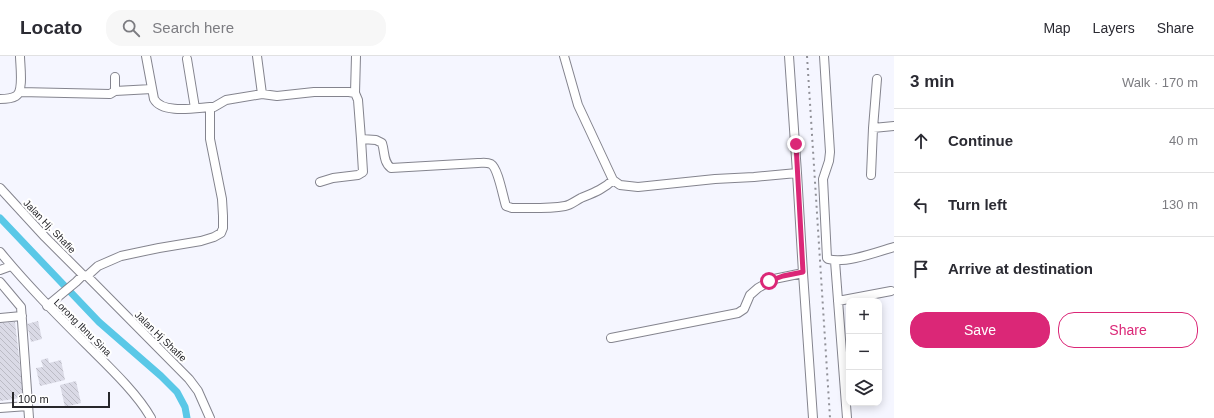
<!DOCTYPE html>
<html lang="en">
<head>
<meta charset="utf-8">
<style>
  :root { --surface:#fff; --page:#f7f7f7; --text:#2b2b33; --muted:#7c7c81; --line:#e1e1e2; --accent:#db2777 }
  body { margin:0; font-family:Helvetica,sans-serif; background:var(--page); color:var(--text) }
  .controls { position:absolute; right:12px; bottom:12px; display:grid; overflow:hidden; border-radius:8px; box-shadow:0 2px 10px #0003 }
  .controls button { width:36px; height:36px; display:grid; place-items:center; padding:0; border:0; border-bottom:1px solid var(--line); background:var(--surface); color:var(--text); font:20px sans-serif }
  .scale { position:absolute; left:12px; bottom:10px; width:98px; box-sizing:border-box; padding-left:4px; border:2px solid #27272b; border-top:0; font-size:11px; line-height:14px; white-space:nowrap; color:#27272b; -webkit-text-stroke:3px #fff; paint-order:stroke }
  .stop { position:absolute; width:12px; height:12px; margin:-9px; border:3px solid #db2777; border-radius:50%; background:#fff }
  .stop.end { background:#db2777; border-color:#fff; box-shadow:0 1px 4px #0008 }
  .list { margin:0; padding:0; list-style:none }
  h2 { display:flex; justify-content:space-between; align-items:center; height:52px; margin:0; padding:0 16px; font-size:17px }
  h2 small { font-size:13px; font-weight:400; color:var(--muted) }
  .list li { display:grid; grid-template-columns:26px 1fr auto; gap:12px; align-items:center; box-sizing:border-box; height:64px; padding:0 16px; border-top:1px solid var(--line) }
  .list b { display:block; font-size:15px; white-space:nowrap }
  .list em { font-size:13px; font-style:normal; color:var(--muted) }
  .actions { display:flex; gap:8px; padding:12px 16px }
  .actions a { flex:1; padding:9px 0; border:1px solid var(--accent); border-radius:16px; text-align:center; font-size:14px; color:var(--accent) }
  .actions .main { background:var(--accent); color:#fff }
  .icon { flex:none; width:22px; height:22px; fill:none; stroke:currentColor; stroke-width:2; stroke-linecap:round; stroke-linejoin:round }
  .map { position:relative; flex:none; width:894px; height:362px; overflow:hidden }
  header { display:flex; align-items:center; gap:24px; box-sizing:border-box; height:56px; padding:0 20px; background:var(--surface); border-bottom:1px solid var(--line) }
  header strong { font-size:19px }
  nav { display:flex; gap:22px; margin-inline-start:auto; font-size:14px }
  .search { width:280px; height:36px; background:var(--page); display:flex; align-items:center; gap:10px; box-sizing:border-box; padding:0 14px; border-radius:16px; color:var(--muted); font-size:15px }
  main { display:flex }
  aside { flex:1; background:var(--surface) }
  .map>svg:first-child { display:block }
</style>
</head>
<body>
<header>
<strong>Locato</strong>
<div class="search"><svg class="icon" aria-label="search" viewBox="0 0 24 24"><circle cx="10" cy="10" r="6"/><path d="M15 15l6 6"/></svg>Search here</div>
<nav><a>Map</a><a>Layers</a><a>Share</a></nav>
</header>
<main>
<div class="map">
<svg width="894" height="362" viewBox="0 0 894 362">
  <defs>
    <pattern id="building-back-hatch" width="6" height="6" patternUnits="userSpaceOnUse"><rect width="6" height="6" fill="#dadae6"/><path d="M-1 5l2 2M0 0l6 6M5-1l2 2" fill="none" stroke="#bbbbc5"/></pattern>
  </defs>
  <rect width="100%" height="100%" fill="#f5f6ff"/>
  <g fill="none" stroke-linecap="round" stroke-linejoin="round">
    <path stroke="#5ac8e7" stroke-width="7" d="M0,162L99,266L161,320L177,336L185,351L187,362"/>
  </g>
  <path fill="url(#building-back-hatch)" d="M38,265L42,283L31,286L27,268Z
    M15,266L23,337L21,342L0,345V267Z
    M48,302L49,307L61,304L65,324L40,330L36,312L43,311L41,304Z
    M76,325L81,347L65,351L60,329Z"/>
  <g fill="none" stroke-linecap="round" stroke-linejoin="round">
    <defs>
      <path id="minor" d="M146,0L154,43C162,58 195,52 210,51H214L226,44L262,38L277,40L314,36H349L355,37
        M257,0L262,38
        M356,0L355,37L358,44L361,83L376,84L382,87C385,96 383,106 391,112L478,107C482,107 487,106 491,108C498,112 503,141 506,150L512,152C529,152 548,153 565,150C571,149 575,145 581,142C593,137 604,133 613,124
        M564,0L578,49L613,124L620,129L638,131L715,123L754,121L797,117L789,0
        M824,0L830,96L829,105L823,123L827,202L828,203C845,208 877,196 894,191
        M187,3L195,52
        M115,35L152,33
        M20,36L110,38L115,35V21
        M0,43C5,43 11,43 16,40C24,35 20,9 20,0
        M873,72L894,70
        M797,117L803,217L813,362
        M871,119L873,72L877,23
        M320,126L333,122L358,119L363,116L361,83
        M0,132L45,181L83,219L87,220L189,323L198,335L210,362
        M0,196C27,229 57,259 87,289C108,310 137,337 151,362
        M835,205L847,362
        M0,214L11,210
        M87,220L98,210L121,200L159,192L201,185L214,181L221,177L223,172V160L222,143L210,83V51
        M0,226L21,251L29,362
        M838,245L891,235
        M47,250L76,226L83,219
        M0,262L22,260
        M611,282L738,257L744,253L750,239L758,232L774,223L803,217
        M0,352L28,350"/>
    </defs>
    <use href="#minor" stroke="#84848e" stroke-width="10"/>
    <use href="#minor" stroke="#fff" stroke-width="8"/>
    <path stroke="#919198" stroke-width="2" stroke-dasharray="2 4" stroke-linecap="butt" d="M807,0L830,362"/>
  </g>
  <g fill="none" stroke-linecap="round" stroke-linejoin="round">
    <path stroke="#db2777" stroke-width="5" d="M769,225L783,220L803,216L796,88"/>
  </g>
  <g text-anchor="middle" stroke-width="4" stroke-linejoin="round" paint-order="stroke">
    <g font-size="10" fill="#27272b" stroke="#fff">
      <text transform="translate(50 170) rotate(46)" y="4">Jalan Hj. Shafie</text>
      <text transform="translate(83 271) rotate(45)" y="4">Lorong Ibnu Sina</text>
      <text transform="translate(161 280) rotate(44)" y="4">Jalan Hj Shafie</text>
    </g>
  </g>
</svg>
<div class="controls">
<button>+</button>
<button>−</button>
<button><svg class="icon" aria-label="layers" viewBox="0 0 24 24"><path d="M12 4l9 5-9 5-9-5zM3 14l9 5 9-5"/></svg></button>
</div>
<div class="scale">100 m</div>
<div class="stop" style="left:769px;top:225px"></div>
<div class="stop end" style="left:796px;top:88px"></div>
</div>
<aside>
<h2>3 min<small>Walk · 170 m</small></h2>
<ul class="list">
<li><svg class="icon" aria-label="ahead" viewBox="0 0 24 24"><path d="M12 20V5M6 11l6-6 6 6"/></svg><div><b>Continue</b></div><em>40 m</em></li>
<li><svg class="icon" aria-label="left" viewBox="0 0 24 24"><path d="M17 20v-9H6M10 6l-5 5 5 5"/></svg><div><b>Turn left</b></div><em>130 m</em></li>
<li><svg class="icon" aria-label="arrive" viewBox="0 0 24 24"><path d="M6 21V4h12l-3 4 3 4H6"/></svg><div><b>Arrive at destination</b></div></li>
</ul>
<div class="actions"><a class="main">Save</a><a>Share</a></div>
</aside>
</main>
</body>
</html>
